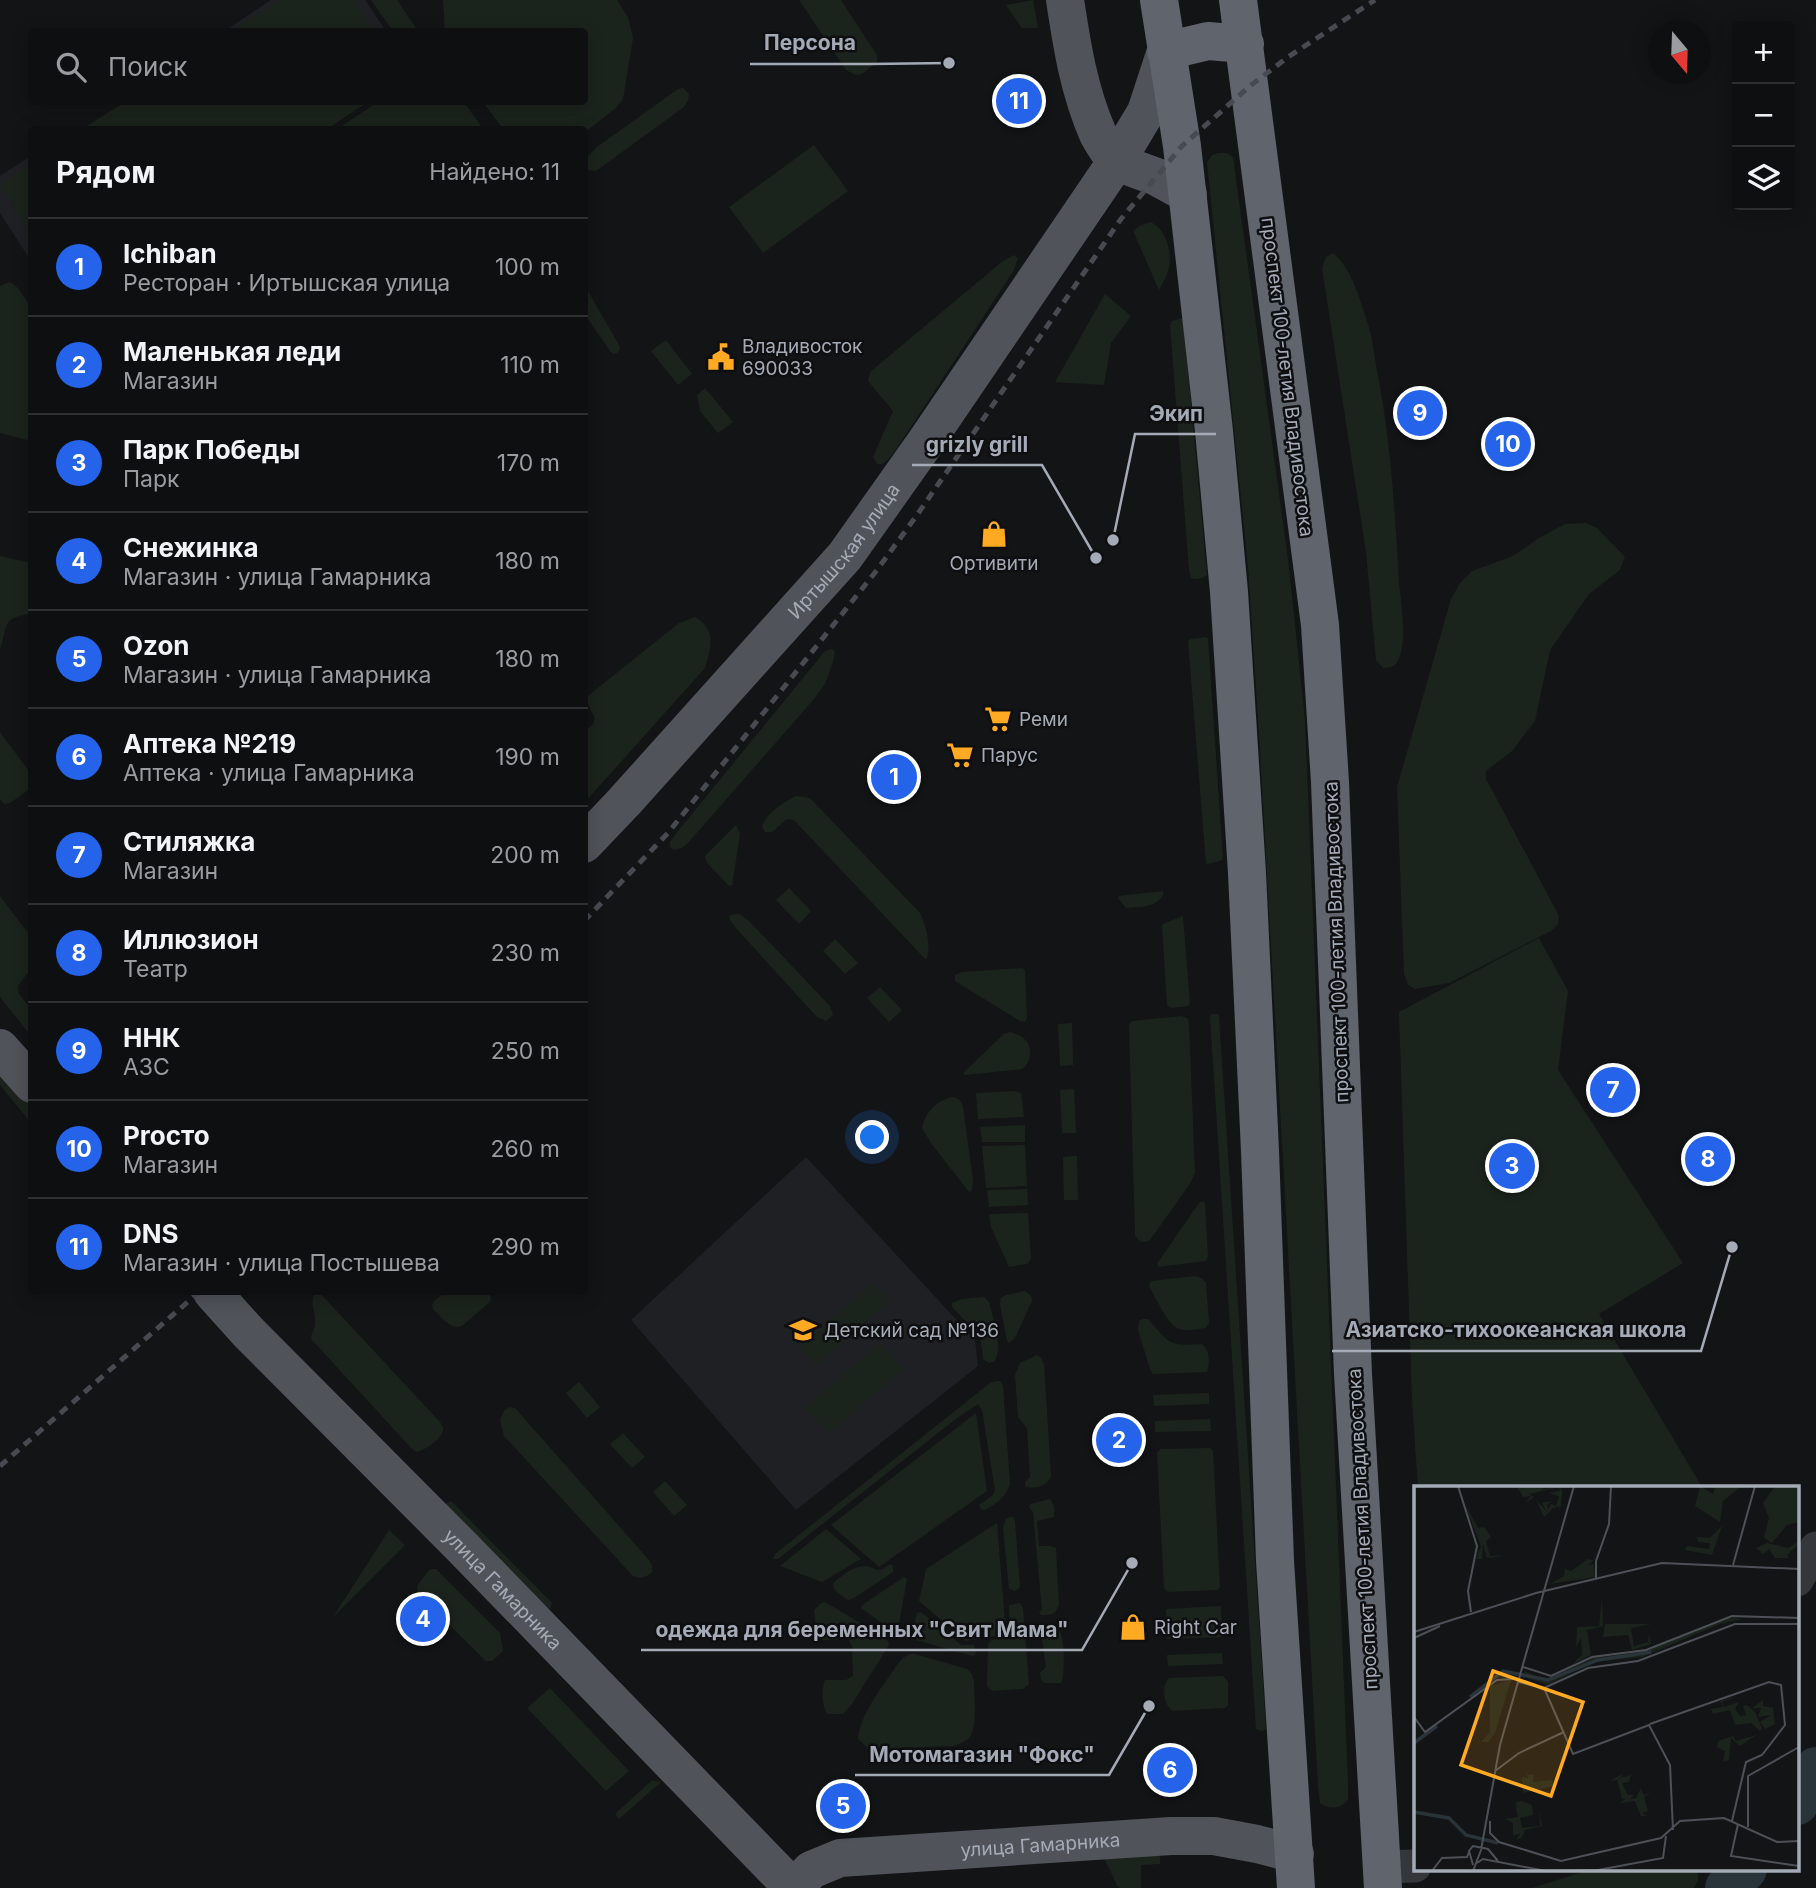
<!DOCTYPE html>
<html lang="ru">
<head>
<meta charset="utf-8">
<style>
  :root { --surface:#0e0f10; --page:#171819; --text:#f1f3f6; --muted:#9b9c9f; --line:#2e2f30; --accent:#2563eb }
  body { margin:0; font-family:Inter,sans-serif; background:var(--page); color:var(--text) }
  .controls { position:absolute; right:21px; top:21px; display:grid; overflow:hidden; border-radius:7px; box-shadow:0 4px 18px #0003 }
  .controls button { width:63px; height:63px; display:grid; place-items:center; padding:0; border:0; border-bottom:2px solid var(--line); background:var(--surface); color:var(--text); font:35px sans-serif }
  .compass { position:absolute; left:1648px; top:21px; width:63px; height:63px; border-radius:50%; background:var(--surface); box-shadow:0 4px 18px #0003; rotate:161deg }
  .you { position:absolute; left:873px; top:1138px; width:24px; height:24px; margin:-18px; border:5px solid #fff; border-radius:50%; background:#1a73e8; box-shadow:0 0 0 10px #1a73e833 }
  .badge { display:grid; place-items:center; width:46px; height:46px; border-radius:50%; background:var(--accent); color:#fff; font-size:23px; font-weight:700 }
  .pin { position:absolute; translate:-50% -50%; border:4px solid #fff; box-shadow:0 2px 7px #0006 }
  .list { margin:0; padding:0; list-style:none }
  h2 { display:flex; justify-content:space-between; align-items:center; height:91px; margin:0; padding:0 28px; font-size:30px }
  h2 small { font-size:23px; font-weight:400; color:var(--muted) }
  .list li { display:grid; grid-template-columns:46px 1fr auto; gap:21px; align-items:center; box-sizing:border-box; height:98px; padding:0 28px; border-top:2px solid var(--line) }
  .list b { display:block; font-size:26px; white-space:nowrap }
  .list p { margin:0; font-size:23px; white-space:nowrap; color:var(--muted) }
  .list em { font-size:23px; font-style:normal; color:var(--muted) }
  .icon { flex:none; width:38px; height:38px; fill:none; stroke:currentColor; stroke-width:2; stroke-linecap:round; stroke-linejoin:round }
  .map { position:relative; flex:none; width:1816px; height:1888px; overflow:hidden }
  .search { position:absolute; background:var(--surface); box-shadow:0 4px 18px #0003; left:28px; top:28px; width:560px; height:77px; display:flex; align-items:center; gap:18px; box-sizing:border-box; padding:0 24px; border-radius:7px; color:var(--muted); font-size:26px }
  .panel { position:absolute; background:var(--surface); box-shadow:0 4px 18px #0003; left:28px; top:126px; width:560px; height:1169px; border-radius:7px }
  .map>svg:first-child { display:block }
</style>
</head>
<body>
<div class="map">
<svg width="1816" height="1888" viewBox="0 0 1816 1888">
  <rect width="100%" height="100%" fill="#131416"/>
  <path fill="#1f2023" d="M271,0H365L386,31L223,32Z
    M31,156V261L0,213V176Z
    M806,1157L975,1340L978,1366L796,1510L631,1320Z"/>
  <path fill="#1b241c" d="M280,0H353L374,31H232Z
    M371,0H397L418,31H393Z
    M443,0H617L628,17L633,38L623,99L616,108L585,132L584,130L503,129L483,102H584V32L445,31Z
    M799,0H841L877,55V62L862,74L856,75L846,70Z
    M1033,0L1038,28H1022L1006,5Z
    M683,88L689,94L688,100L684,107L596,171L588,170L585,165L587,157L597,147L678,89Z
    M125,102H368L327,129H82Z
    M378,102H464L483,129H337Z
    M814,145L848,191L763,253L729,207Z
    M1219,153H1227L1233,157L1288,559L1305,720L1348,1784V1800C1340,1809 1330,1810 1320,1803L1318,1786L1260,749L1248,567L1207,162L1212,155Z
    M31,163V233L0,186Z
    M1151,222C1168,231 1174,257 1167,274C1165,280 1161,285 1159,290L1133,231L1141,225Z
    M1333,253C1351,268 1359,296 1366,318C1372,335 1374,354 1377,371C1391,441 1395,512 1399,583C1401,602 1408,647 1397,662C1394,667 1389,668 1383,668L1376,660L1366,552L1322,268L1326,257Z
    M1014,255L1018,258L1014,270L895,451C890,457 885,466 877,464L873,457L893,411L868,381L870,372L1003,261Z
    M10,282L18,288L31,307V441L0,433V286Z
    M585,286L619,345L620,349L617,353L613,354L610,351L585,315Z
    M1105,294L1131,316L1111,343L1104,385L1055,382Z
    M1183,318L1207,575C1202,579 1196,580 1191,578L1189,570L1170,325L1172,321Z
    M666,340L692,374L678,385L651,351Z
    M705,388L733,422L718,433L700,411L697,395Z
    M1586,523L1597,528L1625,557L1620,570L1589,594L1550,650L1535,721L1512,751L1486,771V779L1559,916L1558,924L1551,931L1449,983L1415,989L1408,985L1404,973L1397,787L1451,599L1460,583L1472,571L1513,556L1539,538L1565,524Z
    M0,556L31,563L32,614C1,617 8,625 0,650Z
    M695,617C717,630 711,647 705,668L585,802V731L593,724L595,719L586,699L589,695L679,623Z
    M1206,637L1208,639L1223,859L1220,861L1206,864L1188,641L1191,639Z
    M832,649L835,652L833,662L825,684L814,699L688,843L682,848L674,850L670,847V842L674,836L825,651Z
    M0,732L31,774V788L10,803L4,804L0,799Z
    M796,796L810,798L920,913C926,925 932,949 926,960L794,820L787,819L772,832H765L762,827C767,812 783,803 796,796Z
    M736,825L740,834L732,886L728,885L707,863L705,856Z
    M789,888L811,911L799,924L776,900Z
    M1163,891V895C1154,909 1141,906 1126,908L1118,898L1119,896Z
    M0,896L31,937V971L27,974L18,986L19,994L31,1009V1036L0,997Z
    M733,914H740L750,922L830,1006L833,1015L826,1021L817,1017L735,927L730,920L729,916Z
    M1183,916L1190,1004L1188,1006L1171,1008L1167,1005L1162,926L1163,924Z
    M1539,938L1568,991L1558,1070L1683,1263L1599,1314L1702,1487H1418L1412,1401L1399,1012Z
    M835,939L858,963L845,974L823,951Z
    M1022,968L1025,970L1027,1018L1025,1022L1020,1021L955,981V975L962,972Z
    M880,987L902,1010L889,1022L867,998Z
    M1211,1014H1218L1219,1017L1266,1728L1262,1731L1256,1729L1210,1017Z
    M1182,1016L1188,1019L1189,1024L1195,1173L1189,1185L1150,1240C1143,1244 1138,1242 1135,1235L1129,1024L1133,1021Z
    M1072,1023L1073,1065L1060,1066L1058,1024Z
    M1010,1032C1016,1034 1023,1036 1027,1042C1033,1051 1030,1064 1022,1069L965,1075L963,1073L1004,1034Z
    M0,1066L31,1102V1123L0,1085Z
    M1074,1089L1076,1133H1062L1060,1090Z
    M1015,1091L1021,1093L1024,1117L978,1119L976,1093Z
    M954,1097L960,1100L963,1107L973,1180L972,1190L969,1192L931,1143L922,1128C925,1112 938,1099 954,1097Z
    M1025,1125V1142H982L980,1127Z
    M1025,1145L1027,1186L986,1188L982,1146Z
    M1077,1156L1078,1200H1064L1063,1157Z
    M1027,1189L1028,1205L989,1207L987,1190Z
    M1204,1201L1205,1204L1208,1256L1206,1261L1158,1267L1157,1263L1161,1258L1199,1203Z
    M1028,1213L1031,1259L1027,1264L1009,1267L991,1227L989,1214Z
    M1195,1276L1202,1278L1206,1283L1209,1323L1206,1328C1198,1329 1185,1332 1177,1328C1167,1323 1155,1296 1149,1286L1151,1281Z
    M873,1283L889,1301L816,1365L800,1347Z
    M1025,1291L1031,1296L1032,1301L1015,1338L1009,1343L1007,1341L1000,1304L1001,1298L1006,1295Z
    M315,1292H319L440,1422C441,1424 442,1426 443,1428C444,1438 425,1450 417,1452L413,1450L312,1340L311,1336C322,1316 307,1307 315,1292Z
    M445,1292H488L491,1298L490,1302L462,1326C449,1330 442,1317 433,1309L432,1305L434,1301Z
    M984,1297L989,1302C993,1320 1003,1343 995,1361L989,1363L983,1359L980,1336L952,1307V1303L961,1299Z
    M1143,1319H1148C1171,1345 1168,1346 1202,1344C1210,1350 1210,1363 1207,1372L1153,1374L1150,1369L1138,1330L1139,1321Z
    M880,1343L903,1369L828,1434L805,1408Z
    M1037,1355L1041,1358L1044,1364L1051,1476C1048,1486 1034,1490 1025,1486V1482L1030,1477L1027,1428L1018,1417L1015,1375L1020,1363Z
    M996,1381H1000L1003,1386L1010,1484C1007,1496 995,1505 985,1510L981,1509L979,1505L993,1495L995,1490L982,1410L978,1404L957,1418L778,1559H773L775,1554L990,1383Z
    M579,1382L600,1407L587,1418L566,1393Z
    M1209,1393V1404L1154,1406L1153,1395Z
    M510,1407L515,1408L649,1560L652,1566V1572C645,1578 641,1579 633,1576L504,1436L500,1420L504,1411Z
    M976,1413L987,1491L879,1567L831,1525Z
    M1210,1419L1211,1431L1155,1432V1421Z
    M623,1433L645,1457L632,1468L610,1444Z
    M1210,1448L1213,1451L1220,1587L1217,1590L1168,1592L1164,1588L1157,1453L1161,1449Z
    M665,1481L687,1505L674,1516L653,1492Z
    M1050,1499L1054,1506V1517L1037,1521L1039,1546H1050L1056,1548L1059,1605C1055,1615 1051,1615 1041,1615L1039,1612L1042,1610L1033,1512L1029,1507L1030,1504Z
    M451,1501L552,1603L550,1609L546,1608L445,1504Z
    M1010,1517H1013L1015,1521L1020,1587L1015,1591L1009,1589L1003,1528L1006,1519Z
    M997,1523L1006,1634L966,1641L919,1601L926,1569Z
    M826,1529L861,1559L822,1582L780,1566Z
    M389,1530L405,1545L333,1617Z
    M890,1564L893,1566V1572L854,1598L848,1600C841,1595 833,1592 833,1583C845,1573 862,1559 876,1570L883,1569Z
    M433,1569H436L500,1633L503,1651L492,1661H486L418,1594L417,1586L429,1570Z
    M904,1577L907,1579L898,1630L896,1633L861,1608L862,1605Z
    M825,1602L887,1639L889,1645L852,1704L843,1714H827C822,1706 821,1689 825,1680H846L853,1676L852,1646L848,1639L822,1640L817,1636L814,1610L820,1604Z
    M1020,1603L1023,1608L1029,1684L1023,1689L992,1691L987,1686L988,1644L992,1640L1009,1636L1010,1633L1009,1605Z
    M1221,1606L1222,1637L1167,1639L1166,1609Z
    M921,1612L961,1645H974L976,1654L973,1656L969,1655L916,1640L912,1633L917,1613Z
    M1045,1628C1051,1628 1056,1627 1060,1632C1065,1640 1065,1675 1061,1683H1045L1041,1680L1040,1673L1046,1667L1041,1632Z
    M1222,1653L1223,1664L1168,1666L1167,1655Z
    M909,1654H915L967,1669L972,1674L974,1681C974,1695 978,1728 969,1738C965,1742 959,1744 954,1746L869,1749L858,1739C860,1714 883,1686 897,1665L903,1658Z
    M1223,1676L1228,1682V1705L1225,1708L1173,1711C1163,1705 1161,1686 1169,1678Z
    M550,1688L629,1771L606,1791L527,1708Z
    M651,1781L661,1782L619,1819L615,1814Z
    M1156,1850L1160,1856V1864L1141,1865V1888H1120L1117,1885L1105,1860L1104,1854Z
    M1592,1869H1698V1880L1694,1888H1532Z"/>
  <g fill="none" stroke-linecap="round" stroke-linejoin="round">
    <path stroke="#29333a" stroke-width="44" d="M1797,1803L1816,1769
      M1727,1888L1745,1869"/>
    <path stroke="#34363b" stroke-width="33" d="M1797,1580L1816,1548
      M1382,1867L1415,1866"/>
    <g stroke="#50535a" stroke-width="38">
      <path d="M1065,0C1072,46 1079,91 1098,134C1103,144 1110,153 1116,162"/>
      <path d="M1116,162L1157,177L1188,194"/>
      <path id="s1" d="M584,844L624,802L845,556L925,443L1116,162L1146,112L1166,51"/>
      <path d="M0,1048L32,1084"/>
      <path id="s2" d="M212,1292L248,1332L464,1549L793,1888"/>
      <path id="s3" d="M794,1888L811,1870L840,1858L1171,1836H1214L1257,1844L1295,1854"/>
    </g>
    <path stroke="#60646c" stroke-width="38" d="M1159,0L1182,146L1214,431L1229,592L1247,873L1260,1151L1275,1561L1296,1888
      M1238,0L1320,625L1330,782L1353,1374L1383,1888
      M1166,51L1208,41L1245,44"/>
    <path stroke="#474a50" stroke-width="5" stroke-dasharray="9 7" stroke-linecap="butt" d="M584,921L668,833L877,570L917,515L1121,219L1182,146L1250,86L1288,57L1375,0
      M0,1466L199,1292"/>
  </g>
  <defs>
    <symbol id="civic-bare" viewBox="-9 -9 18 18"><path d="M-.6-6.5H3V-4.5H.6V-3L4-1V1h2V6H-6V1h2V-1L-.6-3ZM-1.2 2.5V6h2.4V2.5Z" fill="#fa2" stroke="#0f0f11" stroke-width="2.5" paint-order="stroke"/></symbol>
    <symbol id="shop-bare" viewBox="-9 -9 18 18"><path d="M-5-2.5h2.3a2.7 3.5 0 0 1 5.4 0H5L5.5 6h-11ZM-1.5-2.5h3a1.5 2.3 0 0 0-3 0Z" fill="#fa2" stroke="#0f0f11" stroke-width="2.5" paint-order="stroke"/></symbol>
    <symbol id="supermarket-bare" viewBox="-9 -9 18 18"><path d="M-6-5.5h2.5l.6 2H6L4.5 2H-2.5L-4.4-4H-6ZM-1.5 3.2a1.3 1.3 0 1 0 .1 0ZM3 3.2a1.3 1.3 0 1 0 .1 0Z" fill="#fa2" stroke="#0f0f11" stroke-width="2.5" paint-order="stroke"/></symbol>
    <symbol id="school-bare" viewBox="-9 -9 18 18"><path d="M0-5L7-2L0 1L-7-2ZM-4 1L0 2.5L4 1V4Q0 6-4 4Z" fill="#fa2" stroke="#0f0f11" stroke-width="2.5" paint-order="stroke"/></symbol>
  </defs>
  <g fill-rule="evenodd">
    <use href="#civic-bare" x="702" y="338" width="38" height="38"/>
    <use href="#shop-bare" x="975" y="515" width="38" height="38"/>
    <use href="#supermarket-bare" x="979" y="700" width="38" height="38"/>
    <use href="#supermarket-bare" x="941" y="736" width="38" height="38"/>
    <use href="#school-bare" x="784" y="1311" width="38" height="38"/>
    <use href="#shop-bare" x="1114" y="1608" width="38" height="38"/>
  </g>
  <g text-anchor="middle" stroke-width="5" stroke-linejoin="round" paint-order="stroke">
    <g font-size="19" fill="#a4abb7" stroke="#0f0f11" text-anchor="start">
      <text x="742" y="353">Владивосток<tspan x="742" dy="22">690033</tspan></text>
      <text x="994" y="570" text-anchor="middle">Ортивити</text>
      <text x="1019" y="726">Реми</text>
      <text x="981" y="762">Парус</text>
      <text x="824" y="1337">Детский сад №136</text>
      <text x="1154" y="1634">Right Car</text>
    </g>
    <g font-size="19" fill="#a4abb7" stroke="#0f0f11">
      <text transform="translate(1288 377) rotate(83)" y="7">проспект 100-летия Владивостока</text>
      <text dy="7" stroke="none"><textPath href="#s1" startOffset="392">Иртышская улица</textPath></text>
      <text transform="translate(1336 942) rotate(-92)" y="7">проспект 100-летия Владивостока</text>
      <text transform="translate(1362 1529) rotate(-93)" y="7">проспект 100-летия Владивостока</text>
      <text dy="7" stroke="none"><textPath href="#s2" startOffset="416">улица Гамарника</textPath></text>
      <text dy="7" stroke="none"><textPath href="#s3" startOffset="257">улица Гамарника</textPath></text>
    </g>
  </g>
  <g transform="translate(1414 1486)">
    <rect width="385" height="385" fill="#131416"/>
    <path d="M104,0H133L127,4L146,0L148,6L149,1L146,24L145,20L139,22L130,31L122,14L133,26L128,17L138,15L133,19L134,24L137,18L142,20L145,10L135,7L146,5L145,1L115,8L120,11L111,17L117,10L109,11L106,5L111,2L104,5ZM286,0L299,8L302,0H328L309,15L306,36L281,20ZM361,0H385V36L373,39L358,57L350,52L355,32L349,17ZM50,17L64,42L70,41L77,51L72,55L76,70L95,69L73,72L69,58L68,73H62L67,60ZM308,40L298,69L271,64L273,60L295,63L296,57L284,56L283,51L296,52ZM385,45V58L373,69L375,72H361L355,63L349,68L342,62L353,57L374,62L384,56ZM174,73L180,75L174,79L180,78L181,91L136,98L150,90L151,83L157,85ZM188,112L189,140L173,144L177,169L158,178L168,169L167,152L162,161L163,141L185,140ZM315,132L328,133L306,138L228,171L180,176L132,199L109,190L111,185L127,193L136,191L179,172L224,167ZM191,138H237L217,142L220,160L234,156L235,147L237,158L218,164L214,149L189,151ZM97,194L81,247L74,256H67L76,246V200ZM323,210L308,216L310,221L325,216L321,223L326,230L332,229L329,220L333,219L341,226L348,242L346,245L337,237L321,239L316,224L299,228L297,223L309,221L306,215ZM349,214V220L359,222L361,238L351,243L346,236L357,229L344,231L347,222H338ZM342,249L326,260L317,252L315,274L309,276L311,265L303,261L304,255L319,250L322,255ZM112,282L114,289L120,288L119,296L138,294L140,300L109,307L108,293H104L110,291L114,293ZM209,288L206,292L217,289L215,296L208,297L214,309H220L216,313L222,312L227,302L230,309L237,306L230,311L234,325L228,327L233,330H227L221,315L205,317L212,313L208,312L203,294L195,295ZM108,315L118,319L119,329L106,332L108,342L126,340L125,324L128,340L111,344L108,351L102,354L106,348L99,349V337L90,333L104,331L100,316L103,323L102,316Z" fill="#1b241c"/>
    <path fill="none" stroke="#29333a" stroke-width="3.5" d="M56,211L89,185L134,194L184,174L237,166M0,257L23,240M0,326L35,332L52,349L84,357"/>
    <path fill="none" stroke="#4d5056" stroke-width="2" d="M44,0L63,60L54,105L57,126M319,79L341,0M182,93V75L195,38L197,0M0,146L122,107L248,77L385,83M0,152L26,140M109,181L137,190L178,171L232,164L318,130L385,132M104,196L130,202M130,202L174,182L224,175L321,138H385M130,202L159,268L235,239L256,279L259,344M0,231L11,246L83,194L100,193M236,238L355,196L367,199L371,239L348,269L332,276L318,335M81,285L105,267L150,246M76,335V347L85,356L147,375L247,352L266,335L310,332L363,356L385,355M324,338L317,370L385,380M334,341V290L385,261M63,377L69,373L132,385M59,379L55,365L59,360L74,363L84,375M18,385L28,372L53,371L55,366M59,385L67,364L86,259L160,0M145,385L184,384L249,372L252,350"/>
    <path fill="#fa2" fill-opacity="0.15" stroke="#fa2" stroke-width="3.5" d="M79,185L169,216L137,310L47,279Z"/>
    <rect width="385" height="385" fill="none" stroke="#a4abb7" stroke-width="3.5"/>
  </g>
  <path fill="none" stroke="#a4abb7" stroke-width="2.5" d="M949 63L870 64H750M1113 540L1135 434H1216M1096 558L1042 465H912M1732 1247L1701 1351H1332M1132 1563L1082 1650H641M1149 1706L1109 1775H855"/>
  <g fill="#a4abb7" stroke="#0f0f11" stroke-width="2.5">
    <circle cx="949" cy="63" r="7"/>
    <circle cx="1113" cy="540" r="7"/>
    <circle cx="1096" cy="558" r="7"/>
    <circle cx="1732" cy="1247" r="7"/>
    <circle cx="1132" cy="1563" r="7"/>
    <circle cx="1149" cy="1706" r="7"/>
  </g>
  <g font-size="21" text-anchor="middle" font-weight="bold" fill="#a4abb7" stroke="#0f0f11" stroke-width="5" stroke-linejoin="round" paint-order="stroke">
    <text x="810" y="50">Персона</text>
    <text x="1176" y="421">Экип</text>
    <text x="977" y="452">grizly grill</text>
    <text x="1516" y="1337">Азиатско-тихоокеанская школа</text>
    <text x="862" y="1637">одежда для беременных "Свит Мама"</text>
    <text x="982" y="1762">Мотомагазин "Фокс"</text>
  </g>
</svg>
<div class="controls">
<button>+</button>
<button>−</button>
<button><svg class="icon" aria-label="layers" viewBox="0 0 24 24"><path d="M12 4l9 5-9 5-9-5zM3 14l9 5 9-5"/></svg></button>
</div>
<svg class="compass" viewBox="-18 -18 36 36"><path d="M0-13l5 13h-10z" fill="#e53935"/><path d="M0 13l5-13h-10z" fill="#9b9c9f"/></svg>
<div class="you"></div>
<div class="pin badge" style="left:894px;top:777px">1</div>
<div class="pin badge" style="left:1119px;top:1440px">2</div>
<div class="pin badge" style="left:1512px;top:1166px">3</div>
<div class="pin badge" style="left:423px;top:1619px">4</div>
<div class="pin badge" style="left:843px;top:1806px">5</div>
<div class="pin badge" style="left:1170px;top:1770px">6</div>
<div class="pin badge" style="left:1613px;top:1090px">7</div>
<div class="pin badge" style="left:1708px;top:1159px">8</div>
<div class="pin badge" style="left:1420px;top:413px">9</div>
<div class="pin badge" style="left:1508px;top:444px">10</div>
<div class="pin badge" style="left:1019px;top:101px">11</div>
<div class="search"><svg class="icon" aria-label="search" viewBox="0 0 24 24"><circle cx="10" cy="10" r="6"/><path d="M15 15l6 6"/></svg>Поиск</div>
<section class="panel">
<h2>Рядом<small>Найдено: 11</small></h2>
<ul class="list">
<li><span class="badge">1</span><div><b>Ichiban</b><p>Ресторан · Иртышская улица</p></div><em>100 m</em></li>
<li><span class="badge">2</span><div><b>Маленькая леди</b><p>Магазин</p></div><em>110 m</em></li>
<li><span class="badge">3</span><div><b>Парк Победы</b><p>Парк</p></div><em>170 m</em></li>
<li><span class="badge">4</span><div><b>Снежинка</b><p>Магазин · улица Гамарника</p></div><em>180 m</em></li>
<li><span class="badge">5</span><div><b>Ozon</b><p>Магазин · улица Гамарника</p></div><em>180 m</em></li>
<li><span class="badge">6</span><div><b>Аптека №219</b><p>Аптека · улица Гамарника</p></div><em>190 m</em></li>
<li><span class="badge">7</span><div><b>Стиляжка</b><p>Магазин</p></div><em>200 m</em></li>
<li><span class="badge">8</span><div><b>Иллюзион</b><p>Театр</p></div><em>230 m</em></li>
<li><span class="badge">9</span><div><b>ННК</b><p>АЗС</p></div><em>250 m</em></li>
<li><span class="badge">10</span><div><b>Proсто</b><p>Магазин</p></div><em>260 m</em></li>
<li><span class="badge">11</span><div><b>DNS</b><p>Магазин · улица Постышева</p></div><em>290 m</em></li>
</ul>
</section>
</div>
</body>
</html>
